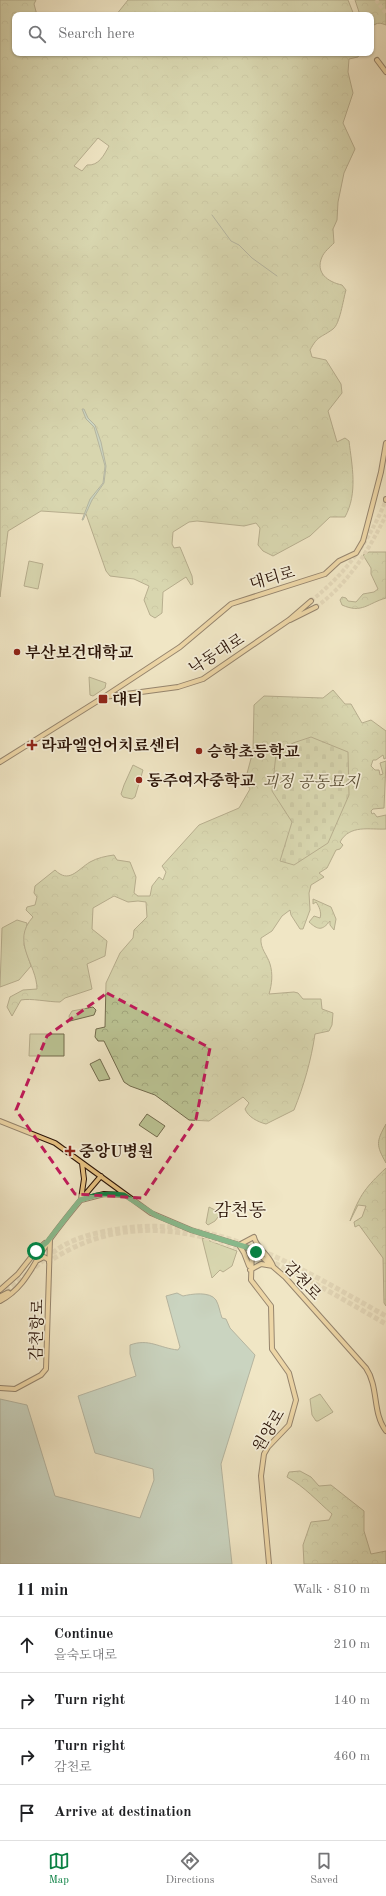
<!DOCTYPE html>
<html lang="en">
<head>
<meta charset="utf-8">
<style>
  :root { --surface:#fff; --page:#f2f2f2; --text:#202124; --muted:#757577; --line:#e0e0e0; --accent:#0b8043 }
  body { margin:0; font-family:"Old Standard TT","Noto Serif KR",serif; background:var(--page); color:var(--text) }
  .stop { position:absolute; width:12px; height:12px; margin:-9px; border:3px solid #0b8043; border-radius:50%; background:#fff }
  .stop.end { background:#0b8043; border-color:#fff; box-shadow:0 1px 4px #0008 }
  .list { margin:0; padding:0; list-style:none }
  h2 { display:flex; justify-content:space-between; align-items:center; height:52px; margin:0; padding:0 16px; font-size:17px }
  h2 small { font-size:13px; font-weight:400; color:var(--muted) }
  .list li { display:grid; grid-template-columns:26px 1fr auto; gap:12px; align-items:center; box-sizing:border-box; height:56px; padding:0 16px; border-top:1px solid var(--line) }
  .list b { display:block; font-size:15px; white-space:nowrap }
  .list p { margin:0; font-size:13px; white-space:nowrap; color:var(--muted) }
  .list em { font-size:13px; font-style:normal; color:var(--muted) }
  .icon { flex:none; width:22px; height:22px; fill:none; stroke:currentColor; stroke-width:2; stroke-linecap:round; stroke-linejoin:round }
  .map { position:relative; flex:none; width:386px; height:1564px; overflow:hidden }
  .search { position:absolute; background:var(--surface); box-shadow:0 1px 3px #0004; left:12px; right:12px; top:12px; height:44px; display:flex; align-items:center; gap:10px; box-sizing:border-box; padding:0 14px; border-radius:8px; color:var(--muted); font-size:15px }
  .sheet { height:276px; background:var(--surface) }
  nav { display:flex; justify-content:space-around; align-items:center; box-sizing:border-box; height:56px; border-top:1px solid var(--line); background:var(--surface); font-size:11px; color:var(--muted) }
  nav a { display:grid; justify-items:center; gap:2px }
  nav .on { color:var(--accent) }
  .map>svg:first-child { display:block }
</style>
</head>
<body>
<div class="map">
<svg width="386" height="1564" viewBox="0 0 386 1564">
  <defs>
    <pattern id="forest-crowns" width="20" height="18" patternUnits="userSpaceOnUse"><rect width="20" height="18" fill="#bbc494"/><path d="M2 6a3 3 0 1 1 6 0M12 15a3 3 0 1 1 6 0" fill="none" stroke="#a1a77e"/></pattern>
    <pattern id="cemetery-stones" width="16" height="16" patternUnits="userSpaceOnUse"><rect width="16" height="16" fill="#bbc494"/><path d="M2 7V4a2 2 0 0 1 4 0v3zM10 15v-3a2 2 0 0 1 4 0v3z" fill="#a1a77e"/></pattern>
  </defs>
  <rect width="100%" height="100%" fill="#f0e6c5"/>
  <filter id="stains"><feTurbulence type="fractalNoise" baseFrequency=".005" numOctaves="4"/><feColorMatrix values="0 0 0 0 .2 0 0 0 0 .09 0 0 0 0 .02 0 0 0 .5 -.17"/></filter>
  <radialGradient id="worn" r=".72"><stop offset=".6" stop-color="#630" stop-opacity="0"/><stop offset="1" stop-color="#630" stop-opacity=".3"/></radialGradient>
  <path fill="#bbc494" stroke="#726b4d" d="M29,561L43,564L38,589L24,586Z
    M89,677L106,683L105,688L93,696L90,695Z
    M133,765L143,770L135,797L132,799L123,797L121,794L124,785Z
    M17,920L27,923L24,945L31,966L19,980L0,987L2,928Z
    M93,1007L96,1010L94,1015L70,1021L69,1016L72,1011Z
    M30,1034H64V1056H29Z
    M100,1059L110,1079L99,1081L90,1064Z
    M147,1114L165,1126L157,1137L139,1125Z
    M209,1207L221,1213L215,1221L208,1225L206,1223Z
    M202,1238L237,1251L232,1266L223,1272L220,1270L212,1278Z
    M320,1394L333,1412L318,1421H316L312,1415L310,1399Z"/>
  <path fill="url(#forest-crowns)" stroke="#726b4d" fill-rule="evenodd" d="M0,0H36L34,4L37,15H15V53H360L358,57L349,59L348,72L353,93L343,123L355,149L344,173L338,202L337,220L333,229L334,243C330,247 324,252 322,257C315,273 328,282 342,285L346,290C343,300 340,324 333,329C321,338 318,335 310,350L312,357L326,360L341,384L342,393L328,411L337,442L345,438L349,441C352,466 358,493 345,517H330L310,536L273,556L263,551L258,545L260,528L256,523L244,526L197,521L189,522L173,532L172,544L174,548L180,547L192,576L193,584L191,585L186,577L163,592L162,613L155,618L150,615L144,600L149,586L134,579L110,576L106,571L86,514L41,511L8,531L0,597ZM98,138L109,146C104,155 99,166 87,165L82,171L74,166Z
    M128,0H348L354,15H116Z
    M355,0H386V25C381,23 377,22 373,26L372,41L371,15H360Z
    M369,552H386V598C368,603 362,614 342,605L340,600L342,597L346,598L348,601L356,602L363,594L374,592L378,589L371,574V568L363,555Z
    M333,690L345,704H351L362,723L371,720L386,731V758L384,759L383,755L376,760H373L371,766L375,770H379L380,775L383,774L380,763L386,761L384,808L373,809L371,811L372,814L374,813L377,817L386,815V829C370,830 350,824 340,842L343,845L340,849L336,850L327,868L319,873L324,877L311,885L309,893L310,910L303,929H300L291,915L290,910L282,916L272,931L261,938C260,949 267,954 270,964C273,974 272,984 269,994L294,992L298,993L303,999H321L322,1009L333,1013L332,1025L329,1031L315,1034C311,1061 304,1085 294,1110L266,1124C258,1122 248,1117 245,1109L249,1103L243,1097L209,1121L189,1120L155,1095L130,1086L124,1082L104,1041H98L95,1037L96,1029L105,1027L106,983L120,953L133,938L134,930L147,917L146,902L138,901L128,902L114,896L93,908L92,929L107,941L105,956L87,964L92,989L65,998L60,1002C48,1002 31,998 21,1000L12,1016L7,1007L10,997L23,990L37,989C37,964 10,942 33,917L26,910L27,907L35,905L37,897L34,893L35,886L55,870C69,884 77,870 90,862C97,858 106,856 114,855L117,860L130,862L136,877L134,893L138,896H150L152,886L159,877L163,880L166,872L162,866L199,825L239,808L250,789L245,781L253,751L254,705L264,696L323,698Z
    M313,899L331,907L336,919L334,930L330,925V921C322,931 318,930 309,922L314,916L320,918C322,913 319,906 316,902L313,904Z
    M386,1124V1163C376,1145 376,1142 386,1124Z
    M386,1168V1306L384,1303L383,1258L359,1225L355,1227L354,1222L362,1217L366,1206L358,1205L350,1221C360,1194 366,1187 386,1168Z
    M300,1471L311,1477L319,1486L331,1485L364,1511V1531L371,1554L386,1551V1564H304L303,1545L311,1522L329,1520L332,1514C317,1501 305,1487 287,1477L289,1472Z"/>
  <path fill="url(#cemetery-stones)" stroke="#726b4d" d="M311,737L348,752L349,795L328,843L294,865L280,861L292,822L272,791L276,754L293,743Z"/>
  <path fill="#9bbeba" stroke="#6d7972" d="M82,409H84L88,418L95,425L101,442L106,466L104,483L92,500L83,520H82L90,499L103,483L105,466L94,427L86,419Z
    M177,1293L183,1296C191,1294 210,1291 216,1300C219,1305 220,1313 222,1318L226,1319L230,1328L255,1355L221,1464L232,1564H0V1399L27,1405L55,1496L140,1518L154,1480L153,1469L95,1453L78,1396L136,1376L130,1354V1345C149,1338 159,1348 178,1350L180,1347L166,1296Z"/>
  <g fill="none" stroke-linecap="round" stroke-linejoin="round">
    <path stroke="#6d7972" stroke-width="1" d="M212,215L231,241L239,245L252,258L277,276"/>
    <path stroke="#d2c6a8" stroke-width="4" stroke-dasharray="4 2" stroke-linecap="butt" d="M376,0L386,13
      M311,601C348,571 368,543 386,500
      M316,607C348,584 369,550 386,515"/>
    <path stroke="#d2c6a8" stroke-width="5" stroke-dasharray="5 2.5" stroke-linecap="butt" d="M47,1263C161,1184 284,1266 386,1324
      M6,1291C25,1278 41,1260 61,1247C75,1238 95,1233 112,1230C214,1211 301,1269 386,1316"/>
    <defs>
      <path id="major" d="M377,60L386,72
        M386,500V499
        M290,620L316,607
        M104,697L180,647L231,604L325,574L339,561L356,553L363,541L367,526L381,472L386,443
        M0,762L104,697L178,687L203,679L289,620L311,601
        M0,1121L55,1143L151,1213L191,1230L246,1247L256,1252L285,1277L366,1368C379,1387 372,1413 386,1431
        M81,1199L84,1179L82,1163
        M81,1200L104,1194L123,1195
        M252,1250L251,1280L271,1306L272,1349L289,1373L296,1400L289,1425L268,1447L264,1454L261,1476L269,1564
        M38,1260L44,1257L49,1260V1263
        M249,1266L244,1253L239,1245L254,1237C256,1248 269,1254 273,1266
        M250,1270L261,1264L273,1266
        M0,1290L18,1274L36,1251L45,1243
        M0,1301C25,1288 33,1264 48,1242C64,1219 83,1197 101,1176
        M0,1388L15,1389L41,1375L46,1369L50,1239"/>
      <path id="highway" d="M0,1297L8,1293"/>
    </defs>
    <use href="#major" stroke="#291206" stroke-width="6"/>
    <use href="#highway" stroke="#291206" stroke-width="7"/>
    <use href="#major" stroke="#e8c382" stroke-width="4"/>
    <use href="#highway" stroke="#e8c382" stroke-width="5"/>
  </g>
  <g fill="none" stroke-linecap="round" stroke-linejoin="round">
    <path stroke="#0b8043" stroke-width="5" d="M36,1251L47,1242L80,1200L97,1195L113,1194L124,1195L157,1216L191,1230L246,1247L256,1252"/>
  </g>
  <path d="M0 0H386V1564H0ZM107,993L210,1048L196,1119L143,1198L75,1194L16,1110L47,1036Z" fill="#f0e6c5" fill-opacity=".55" fill-rule="evenodd"/>
  <path fill="none" stroke="#c2185b" stroke-width="3" stroke-dasharray="8 5" stroke-linejoin="round" d="M107,993L210,1048L196,1119L143,1198L75,1194L16,1110L47,1036Z"/>
  <g fill="#8f2418" stroke="#f5efd9" stroke-width="1.5">
    <circle cx="17" cy="652" r="4"/>
    <rect x="98" y="694" width="10" height="10" rx="2"/>
    <path d="M30 739h4v4h4v4h-4v4h-4v-4h-4v-4h4z"/>
    <circle cx="199" cy="751" r="4"/>
    <circle cx="139" cy="780" r="4"/>
    <path d="M68 1145h4v4h4v4h-4v4h-4v-4h-4v-4h4z"/>
  </g>
  <g text-anchor="middle" stroke-width="3.5" stroke-linejoin="round" paint-order="stroke">
    <g font-size="16" fill="#291206" stroke="#f5efd9">
      <text transform="translate(272 577) rotate(-16)" y="6">대티로</text>
      <text transform="translate(216 653) rotate(-32)" y="6">낙동대로</text>
      <text transform="translate(303 1280) rotate(47)" y="6">감천로</text>
      <text transform="translate(36 1330) rotate(-88)" y="6">감천항로</text>
      <text transform="translate(268 1430) rotate(-59)" y="6">원양로</text>
    </g>
    <g font-size="16" font-weight="bold" fill="#291206" stroke="#f5efd9" text-anchor="start">
      <text x="25" y="658">부산보건대학교</text>
      <text x="112" y="705">대티</text>
      <text x="41" y="751">라파엘언어치료센터</text>
      <text x="207" y="757">승학초등학교</text>
      <text x="147" y="786">동주여자중학교</text>
      <text x="79" y="1157">중앙U병원</text>
    </g>
    <g font-size="16" font-style="italic" fill="#5c5038" stroke="#f5efd9">
      <text x="311" y="787">괴정 공동묘지</text>
    </g>
    <g font-size="18" fill="#291206" stroke="#f5efd9">
      <text x="240" y="1216">감천동</text>
    </g>
  </g>
  <rect width="100%" height="100%" filter="url(#stains)"/>
  <rect width="100%" height="100%" fill="url(#worn)"/>
</svg>
<div class="stop" style="left:36px;top:1251px"></div>
<div class="stop end" style="left:256px;top:1252px"></div>
<div class="search"><svg class="icon" aria-label="search" viewBox="0 0 24 24"><circle cx="10" cy="10" r="6"/><path d="M15 15l6 6"/></svg>Search here</div>
</div>
<section class="sheet">
<h2>11 min<small>Walk · 810 m</small></h2>
<ul class="list">
<li><svg class="icon" aria-label="ahead" viewBox="0 0 24 24"><path d="M12 20V5M6 11l6-6 6 6"/></svg><div><b>Continue</b><p>을숙도대로</p></div><em>210 m</em></li>
<li><svg class="icon" aria-label="right" viewBox="0 0 24 24"><path d="M7 20v-9h11M14 6l5 5-5 5"/></svg><div><b>Turn right</b></div><em>140 m</em></li>
<li><svg class="icon" aria-label="right" viewBox="0 0 24 24"><path d="M7 20v-9h11M14 6l5 5-5 5"/></svg><div><b>Turn right</b><p>감천로</p></div><em>460 m</em></li>
<li><svg class="icon" aria-label="arrive" viewBox="0 0 24 24"><path d="M6 21V4h12l-3 4 3 4H6"/></svg><div><b>Arrive at destination</b></div></li>
</ul>
</section>
<nav>
<a class="on"><svg class="icon" aria-label="map" viewBox="0 0 24 24"><path d="M3 6l6-2 6 2 6-2v14l-6 2-6-2-6 2zM9 4v14M15 6v14"/></svg>Map</a>
<a><svg class="icon" aria-label="directions" viewBox="0 0 24 24"><path d="M12 3l9 9-9 9-9-9zM9 14v-3h6M13 9l2 2-2 2"/></svg>Directions</a>
<a><svg class="icon" aria-label="saved" viewBox="0 0 24 24"><path d="M7 4h10v16l-5-4-5 4z"/></svg>Saved</a>
</nav>
</body>
</html>
